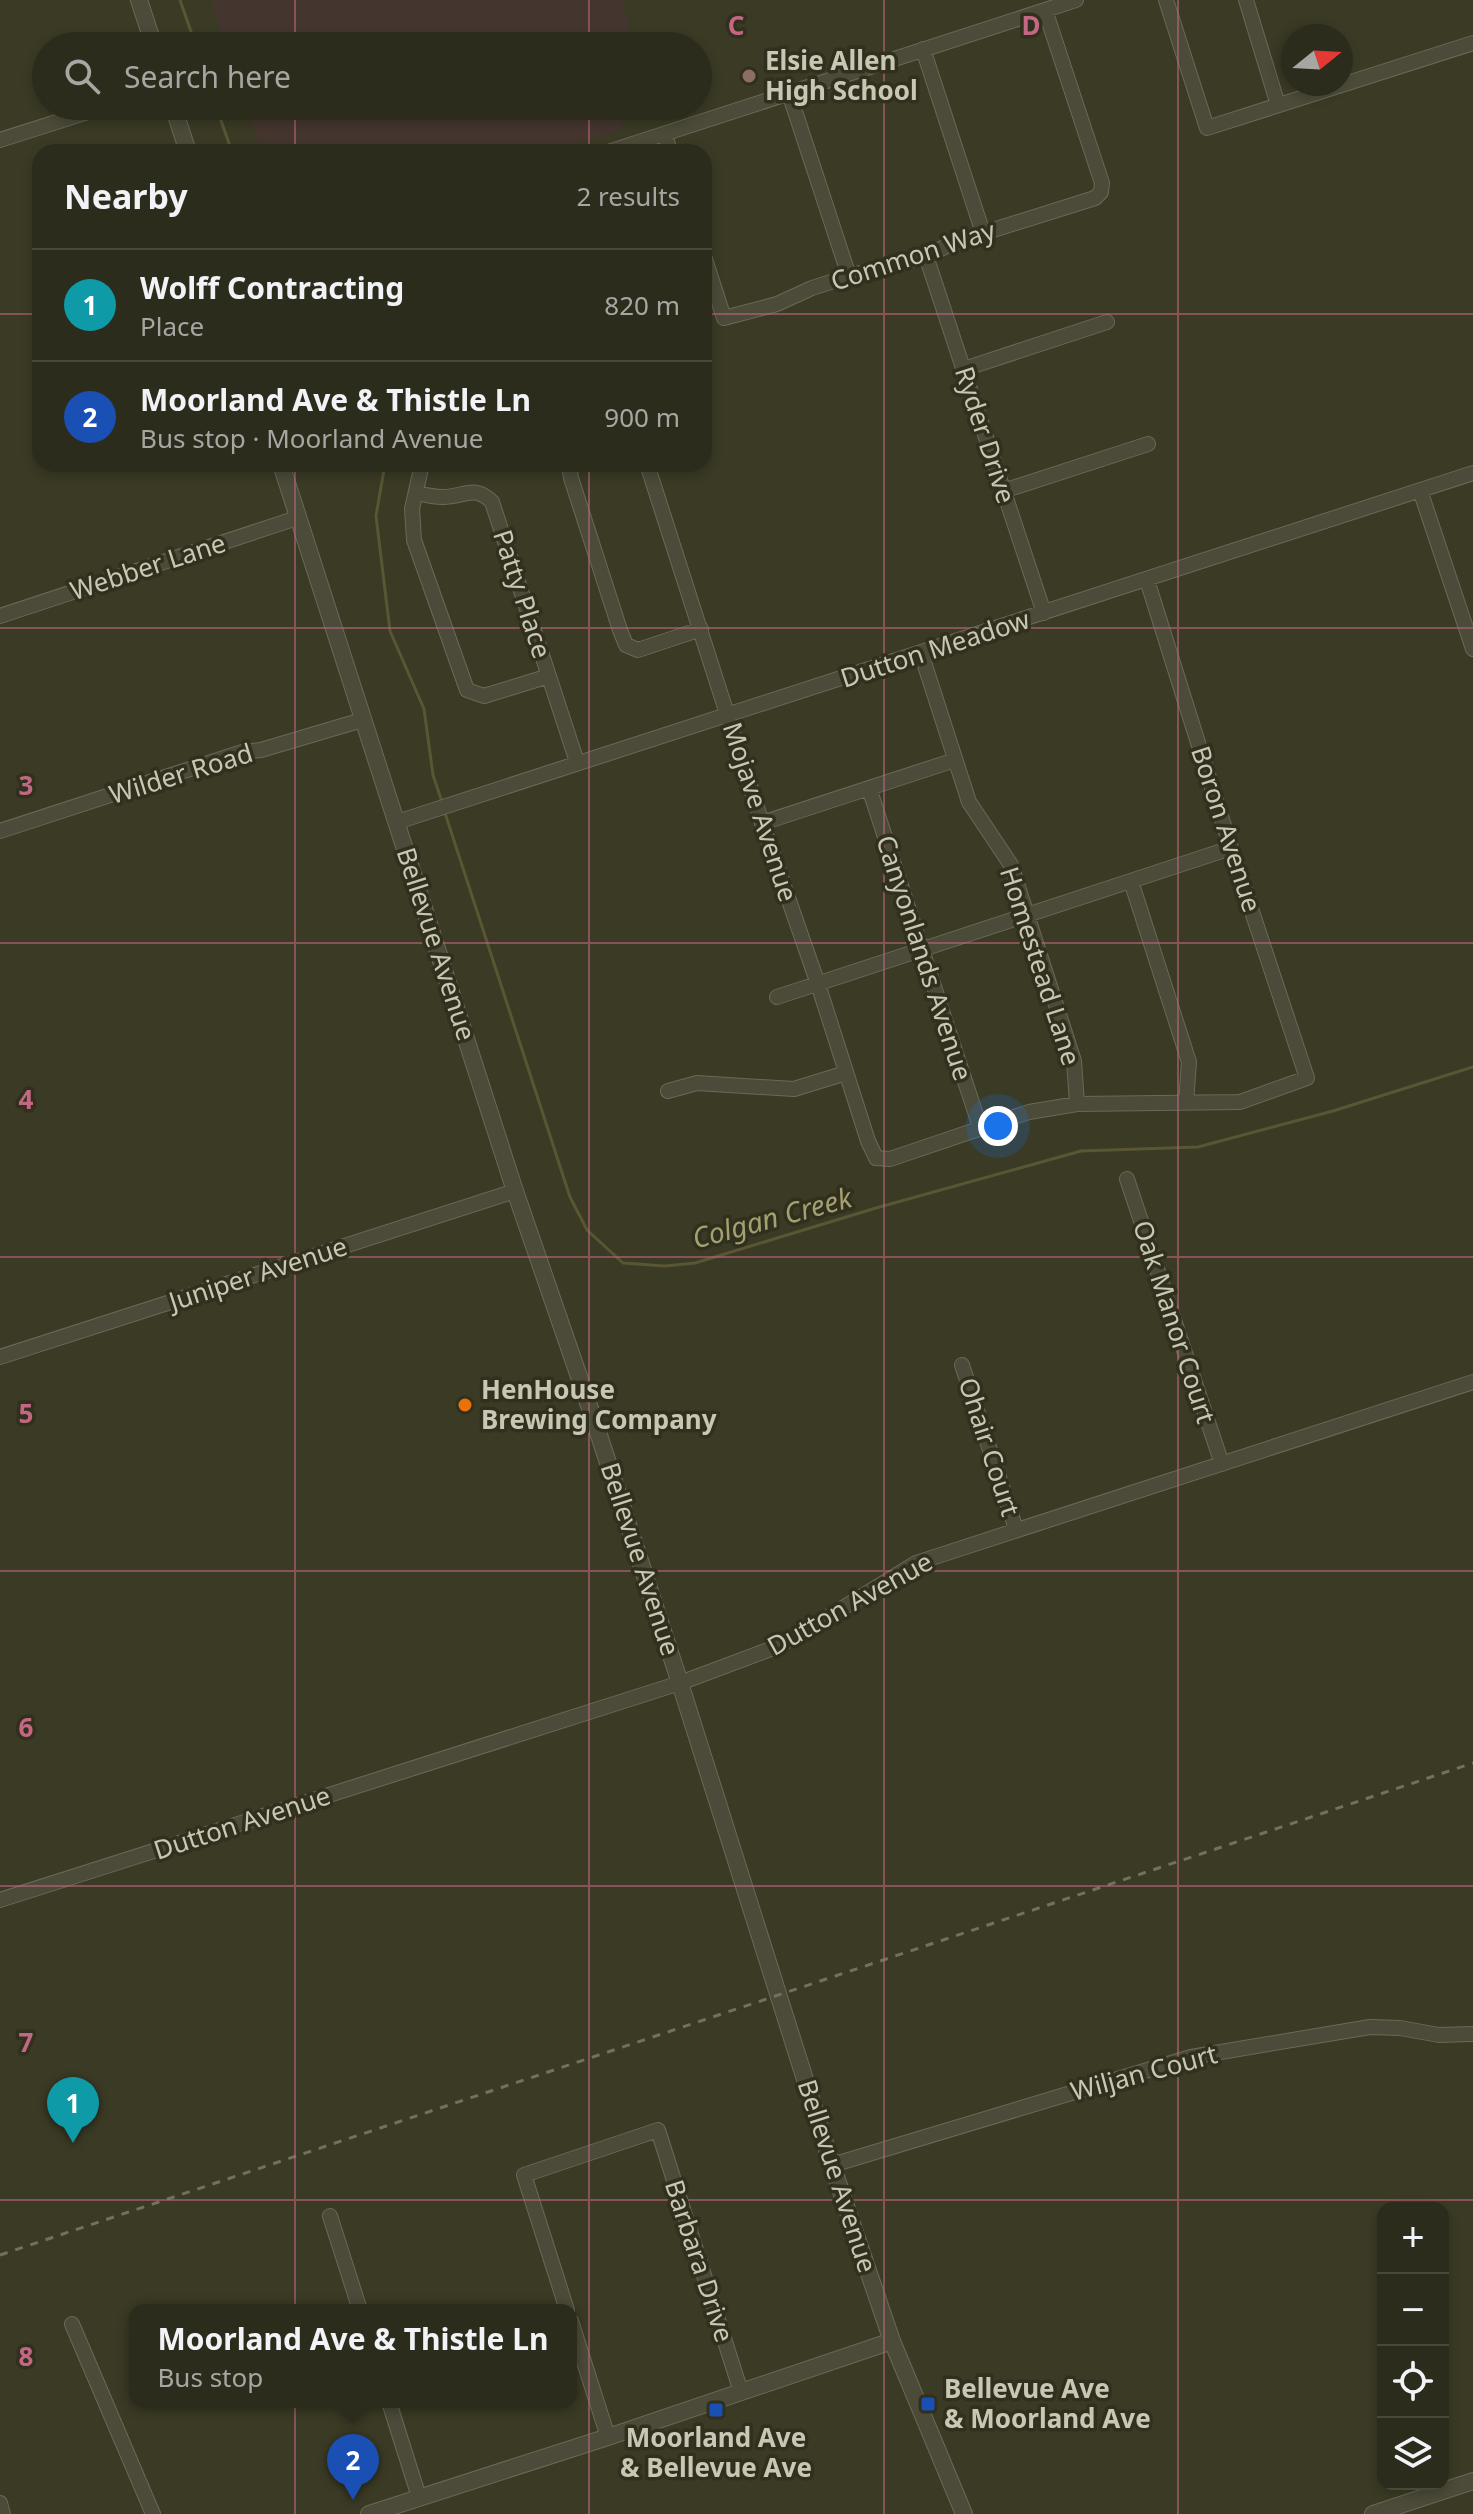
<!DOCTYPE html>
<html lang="en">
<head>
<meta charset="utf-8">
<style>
  :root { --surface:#2c2c1c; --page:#343425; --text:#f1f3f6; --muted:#a6a7a3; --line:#48483b; --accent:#8abfa5 }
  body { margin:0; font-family:"Noto Sans",sans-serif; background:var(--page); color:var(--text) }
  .controls { position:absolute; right:24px; bottom:24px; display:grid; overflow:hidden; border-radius:16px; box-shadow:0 4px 12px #0003 }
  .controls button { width:72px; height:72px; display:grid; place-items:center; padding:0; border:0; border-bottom:2px solid var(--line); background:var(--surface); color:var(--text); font:40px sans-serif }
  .compass { position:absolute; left:1281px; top:24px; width:72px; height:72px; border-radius:50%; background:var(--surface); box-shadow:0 4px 12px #0003; rotate:72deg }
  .you { position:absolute; left:998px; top:1126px; width:28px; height:28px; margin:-20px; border:6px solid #fff; border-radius:50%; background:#1a73e8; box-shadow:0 0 0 12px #1a73e833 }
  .badge { display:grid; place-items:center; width:52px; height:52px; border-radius:50%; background:var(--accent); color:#fff; font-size:26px; font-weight:700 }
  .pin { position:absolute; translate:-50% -66px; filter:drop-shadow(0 2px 4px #0008) }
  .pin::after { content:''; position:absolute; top:42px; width:28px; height:24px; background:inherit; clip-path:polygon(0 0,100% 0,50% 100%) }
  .popup { position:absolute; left:129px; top:2304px; width:448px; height:104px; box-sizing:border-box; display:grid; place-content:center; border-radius:16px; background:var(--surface); filter:drop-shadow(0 2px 6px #0005); font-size:26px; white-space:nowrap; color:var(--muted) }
  .popup b { font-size:30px; color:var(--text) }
  .popup::after { content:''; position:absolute; left:50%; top:100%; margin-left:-16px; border:16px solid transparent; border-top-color:var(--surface) }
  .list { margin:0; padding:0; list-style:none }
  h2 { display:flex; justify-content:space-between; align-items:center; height:104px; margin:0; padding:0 32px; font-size:34px }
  h2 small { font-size:26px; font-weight:400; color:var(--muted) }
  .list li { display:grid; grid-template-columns:52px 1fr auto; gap:24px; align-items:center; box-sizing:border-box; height:112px; padding:0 32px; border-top:2px solid var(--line) }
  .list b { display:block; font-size:30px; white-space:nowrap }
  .list p { margin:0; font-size:26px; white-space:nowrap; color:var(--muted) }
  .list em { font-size:26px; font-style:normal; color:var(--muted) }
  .icon { flex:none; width:44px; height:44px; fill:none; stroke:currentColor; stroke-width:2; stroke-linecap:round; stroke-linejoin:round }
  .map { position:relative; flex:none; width:1473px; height:2514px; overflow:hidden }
  .search { position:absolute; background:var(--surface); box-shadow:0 4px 12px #0003; left:32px; top:32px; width:680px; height:88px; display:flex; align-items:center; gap:20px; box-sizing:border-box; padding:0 28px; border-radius:44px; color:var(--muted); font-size:30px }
  .panel { position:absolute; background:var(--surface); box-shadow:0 4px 12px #0003; left:32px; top:144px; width:680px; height:328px; border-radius:24px }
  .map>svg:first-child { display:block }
</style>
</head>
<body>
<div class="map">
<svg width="1473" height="2514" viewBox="0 0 1473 2514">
  <rect width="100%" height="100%" fill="#3b3a25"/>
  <path fill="#44362e" d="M211,0H622L629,24L627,46H226Z
    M246,106H631L618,131L550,152H261Z"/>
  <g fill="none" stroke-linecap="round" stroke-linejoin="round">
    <path stroke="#595633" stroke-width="3" d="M180,0L196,46
      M216,106L232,152
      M385,464L376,516L390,631L424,709L433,775L442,802
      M445,813L570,1197L587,1230L623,1263L665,1266L695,1263L876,1208L1081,1151L1198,1147L1333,1111L1473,1067"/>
    <defs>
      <path id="minor" d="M1166,0L1207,128L1473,43
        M1246,0L1278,105
        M923,49L983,233
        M789,93L849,276
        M665,134L670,152
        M0,140L107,106
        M608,152L1076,0
        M704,256L724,318L777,304L812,288L849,276L926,256L955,242L1095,198L1101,192L1102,183L1045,10
        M926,256L1044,613
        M964,369L1107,322
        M422,464L412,509L414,540L467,690L484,696L549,676
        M569,464L571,478L620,630L626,645L638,650L701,629
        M647,464L762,823L818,984L868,1141L876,1158L890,1159L1029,1112L1077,1104L1240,1102L1307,1078L1231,848L1147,580
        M1420,490L1473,649
        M1003,491L1148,444
        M417,493C425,495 434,497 443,497C464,497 474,484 492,502L577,762
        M0,616L297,518
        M921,653L969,802L1011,865L1074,1061L1077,1104
        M869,788L980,1127
        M397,822L1473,473
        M762,823L955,760
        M0,831L242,752L261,750L362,720
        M1131,881L1189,1062L1186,1103
        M777,997L1231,848
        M668,1091L697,1083L794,1089L846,1073
        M1127,1179L1222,1464
        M0,1357L515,1191
        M962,1365L1016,1529
        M0,1900L680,1683L776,1647L807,1630L916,1563L1473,1382
        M832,2165L1191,2057L1370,2027L1400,2028L1439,2035L1473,2034
        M330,2216L360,2310
        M567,2310L524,2175L658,2130L741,2392
        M571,2321L608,2437
        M72,2324L153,2514
        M389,2402L419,2497
        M0,2503L3,2514"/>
      <path id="tertiary" d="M139,0L154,46
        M173,106L188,152
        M281,464L515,1191L595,1423L680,1683L832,2165L892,2341L964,2514
        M369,2514L608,2437L892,2341
        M1373,2514L1473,2481"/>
    </defs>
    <use href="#minor" stroke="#6a6957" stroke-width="16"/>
    <use href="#tertiary" stroke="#6a6957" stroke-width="18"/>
    <use href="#minor" stroke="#4c4b39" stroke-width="14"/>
    <use href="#tertiary" stroke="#4c4b39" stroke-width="16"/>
    <path stroke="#72715b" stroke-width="3" stroke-dasharray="8 8" stroke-linecap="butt" d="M0,2255L1473,1763"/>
  </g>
  <path fill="none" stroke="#c46783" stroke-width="2" stroke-opacity="0.55" d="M295,0V46M589,0V46M884,0V2514M1178,0V2514M295,106V152M589,106V152M0,314H40M704,314H1473M295,464V2514M589,464V2514M0,628H1473M0,943H1473M0,1257H1473M0,1571H1473M0,1886H1473M0,2200H1473"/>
  <circle fill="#8d6e63" stroke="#31301e" stroke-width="3" cx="749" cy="76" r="8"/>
  <circle fill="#e8710a" stroke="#31301e" stroke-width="3" cx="465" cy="1405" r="8"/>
  <g fill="#1a4fb4" stroke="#31301e" stroke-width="3">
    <rect x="920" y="2396" width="16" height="16" rx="4"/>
    <rect x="708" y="2402" width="16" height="16" rx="4"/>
  </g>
  <g text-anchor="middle" stroke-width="7" stroke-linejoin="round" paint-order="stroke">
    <g font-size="26" font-weight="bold" fill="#c7c7b4" stroke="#31301e" text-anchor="start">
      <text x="765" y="70">Elsie Allen<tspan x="765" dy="30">High School</tspan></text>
      <text x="481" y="1399">HenHouse<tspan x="481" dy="30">Brewing Company</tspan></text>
      <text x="944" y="2398">Bellevue Ave<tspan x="944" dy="30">&amp; Moorland Ave</tspan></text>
      <text x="716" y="2447" text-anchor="middle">Moorland Ave<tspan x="716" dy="30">&amp; Bellevue Ave</tspan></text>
    </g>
    <g font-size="26" fill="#c7c7b4" stroke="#31301e">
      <text transform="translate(913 256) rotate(-18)" y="9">Common Way</text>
      <text transform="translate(985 435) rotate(72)" y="9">Ryder Drive</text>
      <text transform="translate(148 567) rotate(-18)" y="9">Webber Lane</text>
      <text transform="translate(522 594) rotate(72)" y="9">Patty Place</text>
      <text transform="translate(935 649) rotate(-18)" y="9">Dutton Meadow</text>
      <text transform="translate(181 774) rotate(-17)" y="9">Wilder Road</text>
      <text transform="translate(760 812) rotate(72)" y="9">Mojave Avenue</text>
      <text transform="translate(1226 829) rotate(72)" y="9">Boron Avenue</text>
      <text transform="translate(436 944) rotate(72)" y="9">Bellevue Avenue</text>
      <text transform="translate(924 958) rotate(72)" y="9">Canyonlands Avenue</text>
      <text transform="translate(1040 966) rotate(72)" y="9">Homestead Lane</text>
      <text transform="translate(258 1274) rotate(-18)" y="9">Juniper Avenue</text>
      <text transform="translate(1174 1322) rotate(72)" y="9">Oak Manor Court</text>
      <text transform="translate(989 1447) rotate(72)" y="9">Ohair Court</text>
      <text transform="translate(640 1559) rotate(72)" y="9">Bellevue Avenue</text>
      <text transform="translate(850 1604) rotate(-29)" y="9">Dutton Avenue</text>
      <text transform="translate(242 1823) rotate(-18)" y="9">Dutton Avenue</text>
      <text transform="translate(1144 2073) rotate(-15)" y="9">Wiljan Court</text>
      <text transform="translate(837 2176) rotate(72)" y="9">Bellevue Avenue</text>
      <text transform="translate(699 2261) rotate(72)" y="9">Barbara Drive</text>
    </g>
    <g font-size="28" font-style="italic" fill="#a4a070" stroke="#31301e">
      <text transform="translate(772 1218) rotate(-15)" y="10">Colgan Creek</text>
    </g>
  </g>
  <g font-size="26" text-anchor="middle" font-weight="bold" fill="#c46783" stroke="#31301e" stroke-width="7" stroke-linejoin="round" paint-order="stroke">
    <text x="736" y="35">C</text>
    <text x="1031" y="35">D</text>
    <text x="26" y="795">3</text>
    <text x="26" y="1109">4</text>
    <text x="26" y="1423">5</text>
    <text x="26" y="1737">6</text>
    <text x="26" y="2052">7</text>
    <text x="26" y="2366">8</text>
  </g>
</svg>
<div class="controls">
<button>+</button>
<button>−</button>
<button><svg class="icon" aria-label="locate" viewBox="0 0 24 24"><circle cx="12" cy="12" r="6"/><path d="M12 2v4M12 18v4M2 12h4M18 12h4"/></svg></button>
<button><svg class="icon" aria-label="layers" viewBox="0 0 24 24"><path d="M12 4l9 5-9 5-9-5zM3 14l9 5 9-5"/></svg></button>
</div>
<svg class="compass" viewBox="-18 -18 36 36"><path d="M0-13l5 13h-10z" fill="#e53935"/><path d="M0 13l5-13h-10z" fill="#a6a7a3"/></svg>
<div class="you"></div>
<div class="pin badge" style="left:73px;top:2143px;background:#0f9aa8">1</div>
<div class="pin badge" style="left:353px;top:2500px;background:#1a4fb4">2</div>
<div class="popup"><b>Moorland Ave &amp; Thistle Ln</b>Bus stop</div>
<div class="search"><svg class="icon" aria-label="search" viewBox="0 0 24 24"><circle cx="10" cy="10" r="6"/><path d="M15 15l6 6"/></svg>Search here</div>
<section class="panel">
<h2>Nearby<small>2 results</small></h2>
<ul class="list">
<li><span class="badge" style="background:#0f9aa8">1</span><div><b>Wolff Contracting</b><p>Place</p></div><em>820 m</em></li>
<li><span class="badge" style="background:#1a4fb4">2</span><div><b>Moorland Ave &amp; Thistle Ln</b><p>Bus stop · Moorland Avenue</p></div><em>900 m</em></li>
</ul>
</section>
</div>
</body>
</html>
